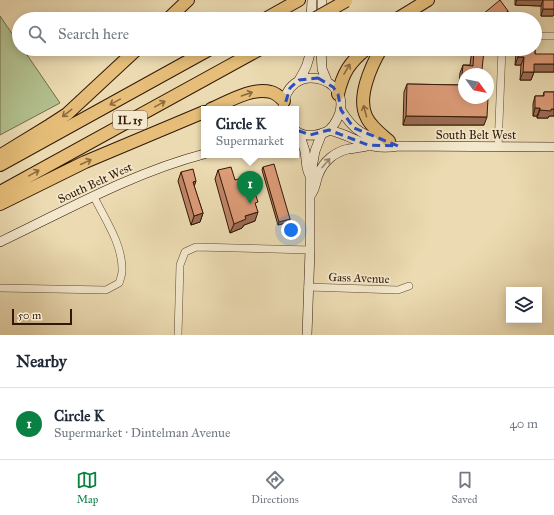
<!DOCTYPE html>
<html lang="en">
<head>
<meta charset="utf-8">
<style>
  :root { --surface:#fff; --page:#f6f6f7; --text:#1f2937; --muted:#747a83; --line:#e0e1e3; --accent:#0b8043 }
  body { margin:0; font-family:"IM FELL Great Primer",serif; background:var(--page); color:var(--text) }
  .controls { position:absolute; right:12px; bottom:12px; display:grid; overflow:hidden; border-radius:0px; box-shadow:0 2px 10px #0003 }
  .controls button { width:36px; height:36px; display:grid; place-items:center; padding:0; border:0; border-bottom:1px solid var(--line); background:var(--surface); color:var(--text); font:20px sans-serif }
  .compass { position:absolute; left:458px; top:68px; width:36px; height:36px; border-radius:50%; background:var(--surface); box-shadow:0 2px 10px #0003; rotate:123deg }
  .scale { position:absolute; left:12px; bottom:10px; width:60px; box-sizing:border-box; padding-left:4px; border:2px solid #321805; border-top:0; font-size:11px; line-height:14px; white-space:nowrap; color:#321805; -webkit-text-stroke:3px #f3e8cd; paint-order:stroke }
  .you { position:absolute; left:291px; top:230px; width:14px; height:14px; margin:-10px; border:3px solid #fff; border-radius:50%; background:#1a73e8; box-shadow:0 0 0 6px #1a73e833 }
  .badge { display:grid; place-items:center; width:26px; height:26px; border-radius:50%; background:var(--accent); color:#fff; font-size:13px; font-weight:700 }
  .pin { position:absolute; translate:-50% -33px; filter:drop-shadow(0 1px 2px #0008) }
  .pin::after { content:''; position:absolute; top:21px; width:14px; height:12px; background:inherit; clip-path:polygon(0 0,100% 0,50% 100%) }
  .popup { position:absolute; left:201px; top:106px; width:98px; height:52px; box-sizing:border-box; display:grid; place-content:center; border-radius:0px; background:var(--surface); filter:drop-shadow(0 1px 3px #0005); font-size:13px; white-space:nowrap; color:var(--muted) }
  .popup b { font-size:15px; color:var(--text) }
  .popup::after { content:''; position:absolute; left:50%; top:100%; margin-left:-8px; border:8px solid transparent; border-top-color:var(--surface) }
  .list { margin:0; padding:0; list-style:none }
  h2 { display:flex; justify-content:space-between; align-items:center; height:52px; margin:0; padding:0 16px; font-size:17px }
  h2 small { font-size:13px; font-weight:400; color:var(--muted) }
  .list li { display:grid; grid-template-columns:26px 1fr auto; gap:12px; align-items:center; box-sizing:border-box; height:72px; padding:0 16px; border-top:1px solid var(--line) }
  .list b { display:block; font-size:15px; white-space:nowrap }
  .list p { margin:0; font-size:13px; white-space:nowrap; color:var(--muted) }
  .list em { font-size:13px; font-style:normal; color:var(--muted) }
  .icon { flex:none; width:22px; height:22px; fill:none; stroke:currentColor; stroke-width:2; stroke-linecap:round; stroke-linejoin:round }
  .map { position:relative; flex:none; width:554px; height:335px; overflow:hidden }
  .search { position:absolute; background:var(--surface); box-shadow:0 2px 10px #0003; left:12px; right:12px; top:12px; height:44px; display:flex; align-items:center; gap:10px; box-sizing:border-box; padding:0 14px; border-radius:22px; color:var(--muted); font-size:15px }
  .sheet { height:124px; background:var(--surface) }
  nav { display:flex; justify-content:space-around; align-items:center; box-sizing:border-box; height:56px; border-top:1px solid var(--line); background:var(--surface); font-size:11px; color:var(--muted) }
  nav a { display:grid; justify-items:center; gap:2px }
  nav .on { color:var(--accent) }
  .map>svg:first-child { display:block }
</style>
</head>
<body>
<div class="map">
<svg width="554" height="335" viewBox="0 0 554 335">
  <rect width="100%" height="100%" fill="#ecdbb2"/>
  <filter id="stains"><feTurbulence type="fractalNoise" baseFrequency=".005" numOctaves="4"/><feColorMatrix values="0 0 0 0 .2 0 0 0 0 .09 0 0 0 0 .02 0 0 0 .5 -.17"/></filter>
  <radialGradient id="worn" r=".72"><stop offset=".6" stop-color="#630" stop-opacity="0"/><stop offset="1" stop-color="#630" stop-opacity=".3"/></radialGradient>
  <path fill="#b3c190" stroke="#726c4a" d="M0,16L19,44V49H23L60,103L0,135Z"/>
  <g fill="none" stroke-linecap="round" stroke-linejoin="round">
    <defs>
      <path id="street" d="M535,36H554
        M498,147L502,49
        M308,287L398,290L409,286
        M0,288L106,290L119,283C120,280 122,275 122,271C123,245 105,219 94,197
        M178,335L180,265L185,252L196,247L310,250"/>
      <path id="secondary" d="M311,19L312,0
        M322,19V0
        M321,49L322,69L327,81
        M299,80C305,70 310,61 310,49
        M283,109C286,59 353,76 339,115C336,122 332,129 326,132C316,136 304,137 296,131
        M341,110C354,132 365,136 389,142
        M329,130C356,136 367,152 398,146L554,147
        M299,133L305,151L307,168L309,174
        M310,196C317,187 315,181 319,173C324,161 335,152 348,149C354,148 360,148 367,146
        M0,242C67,210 132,173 204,154
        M307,335L310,250V175L312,168L315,151L322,133"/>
      <path id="highway" d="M168,19L188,0
        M265,19L299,0
        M397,19L428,0
        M381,49C371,66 357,97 366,116C370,126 381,134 389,141
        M338,94C343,73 349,63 366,49
        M211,109C228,102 251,87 271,92C276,93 280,97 284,101
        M1,155L50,125L67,114L137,49
        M0,165L210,49
        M0,192L260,49
        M0,204L85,162L204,112"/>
    </defs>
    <use href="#street" stroke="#604930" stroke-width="8"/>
    <use href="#secondary" stroke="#321805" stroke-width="10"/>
    <use href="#highway" stroke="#321805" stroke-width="14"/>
    <use href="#street" stroke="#f3e8cd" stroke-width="7"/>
    <use href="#secondary" stroke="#f3e8cd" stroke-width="9"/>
    <use href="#highway" stroke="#e6be79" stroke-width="12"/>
    <defs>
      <path id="highway-bridge" d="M314,19L346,1"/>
    </defs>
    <use href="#highway-bridge" stroke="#321805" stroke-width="14" stroke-linecap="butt"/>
    <use href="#highway-bridge" stroke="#e6be79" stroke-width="12"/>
  </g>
  <path fill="#be8567" stroke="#321805" d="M515,0H554L553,16H541V6L515,5Z
    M508,11L506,17L504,19H481L483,14Z
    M472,49H485L483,56L464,74L484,125H403L404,92L407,84L459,85L460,73L463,65H470Z
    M517,49H535V54L554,72H534L531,80H520L521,65H515L516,53Z
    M544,92H554V116H549L548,118H537V116H533V104L535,96H543Z
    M263,167L290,219L289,222L278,225L262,170Z
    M218,170L235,180L256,206L255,221L244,225L242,228L230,233L215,179Z
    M181,172L194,186L203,213L200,222L191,225L178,181Z"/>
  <path fill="#9b6c54" stroke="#321805" d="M517,0H543L541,6L515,5Z
    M543,9H554V15L553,16H541Z
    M508,11L506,17L504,19H498Z
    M518,57H524L521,65H515Z
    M534,64H554V72H531Z
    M523,72H534L531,80H520Z
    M535,108H540L537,116H533Z
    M551,109H554V116H549L548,118H537L540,110Z
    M406,116L487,117L484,125H403Z
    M196,181L193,190V182Z
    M258,212L255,221L244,225L242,228L230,233L234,224L245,216Z
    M203,213L200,222L191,225L194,216Z
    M290,219L289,222L278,225L279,222Z"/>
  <path fill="#dd9b78" stroke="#321805" d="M500,0L508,11L498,19H487L483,14Z
    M543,0H554V9H543Z
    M474,49H485V51H484L482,69L483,70V74H464V98H488L487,117L406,116L407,84L461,85L463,65L473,66Z
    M518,49H535V54H554V64H534V72H523L524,57H518Z
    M544,92H554V109H551V111L540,110V108H535V96H544Z
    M274,164L290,219L279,222L263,167Z
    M231,167L235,180L248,176L250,185L252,184L258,202L255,203L258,212L245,216L246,219L234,224L218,170Z
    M193,169L196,181L193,182L203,213L194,216L181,172Z"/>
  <defs><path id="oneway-shaft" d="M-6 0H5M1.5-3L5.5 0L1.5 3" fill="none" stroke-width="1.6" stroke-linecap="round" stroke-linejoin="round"/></defs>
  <g stroke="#8c6b3f">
    <use href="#oneway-shaft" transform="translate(347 69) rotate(-60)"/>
    <use href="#oneway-shaft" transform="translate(247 94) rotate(-19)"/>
    <use href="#oneway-shaft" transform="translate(115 102) rotate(151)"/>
    <use href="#oneway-shaft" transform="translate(160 104) rotate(-29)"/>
    <use href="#oneway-shaft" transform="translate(365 111) rotate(-105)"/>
    <use href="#oneway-shaft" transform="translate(67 113) rotate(142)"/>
    <use href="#oneway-shaft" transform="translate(86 162) rotate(-25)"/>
    <use href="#oneway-shaft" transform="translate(34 173) rotate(-29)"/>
  </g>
  <use stroke="#9c8a73" href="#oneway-shaft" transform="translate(326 163) rotate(-49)"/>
  <path fill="none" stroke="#1d4ed8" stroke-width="3" stroke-dasharray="8 5" stroke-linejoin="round" d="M318,78L333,87L338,94L341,110L354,128L398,146L368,145L329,130L310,135L294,129L244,148L223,149L261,133L283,111L290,88L299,80Z"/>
  <g text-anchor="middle" stroke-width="3.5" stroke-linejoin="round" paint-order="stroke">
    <rect fill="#f3e8cd" stroke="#6c5641" stroke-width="1" x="113" y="111" width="34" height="18" rx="3"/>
    <g font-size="11" font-weight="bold" fill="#321805">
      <text x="130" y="124">IL 15</text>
    </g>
    <g font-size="12" fill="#321805" stroke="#f3e8cd">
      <text x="476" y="139">South Belt West</text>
      <text transform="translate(95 183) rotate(-25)" y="4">South Belt West</text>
      <text transform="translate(359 278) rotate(2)" y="4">Gass Avenue</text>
    </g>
  </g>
  <rect width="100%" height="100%" filter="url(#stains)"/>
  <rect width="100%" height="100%" fill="url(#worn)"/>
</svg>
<div class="controls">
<button><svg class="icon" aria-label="layers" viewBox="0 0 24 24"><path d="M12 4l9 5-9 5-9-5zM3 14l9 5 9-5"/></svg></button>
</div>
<svg class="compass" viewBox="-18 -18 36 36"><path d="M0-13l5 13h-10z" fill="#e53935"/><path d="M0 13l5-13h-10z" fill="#747a83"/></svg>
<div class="scale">50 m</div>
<div class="you"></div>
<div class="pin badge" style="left:250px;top:204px">1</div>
<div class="popup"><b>Circle K</b>Supermarket</div>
<div class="search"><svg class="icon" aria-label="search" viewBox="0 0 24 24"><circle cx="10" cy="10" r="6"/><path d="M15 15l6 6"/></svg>Search here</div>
</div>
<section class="sheet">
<h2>Nearby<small></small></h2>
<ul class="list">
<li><span class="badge">1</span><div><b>Circle K</b><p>Supermarket · Dintelman Avenue</p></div><em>40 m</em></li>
</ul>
</section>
<nav>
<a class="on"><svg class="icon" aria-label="map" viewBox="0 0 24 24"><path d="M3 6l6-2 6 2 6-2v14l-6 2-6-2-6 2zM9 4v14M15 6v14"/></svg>Map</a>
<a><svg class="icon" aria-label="directions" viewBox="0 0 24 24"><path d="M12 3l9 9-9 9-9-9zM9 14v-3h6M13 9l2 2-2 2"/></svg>Directions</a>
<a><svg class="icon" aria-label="saved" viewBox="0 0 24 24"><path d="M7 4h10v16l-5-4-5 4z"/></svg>Saved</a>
</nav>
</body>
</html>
